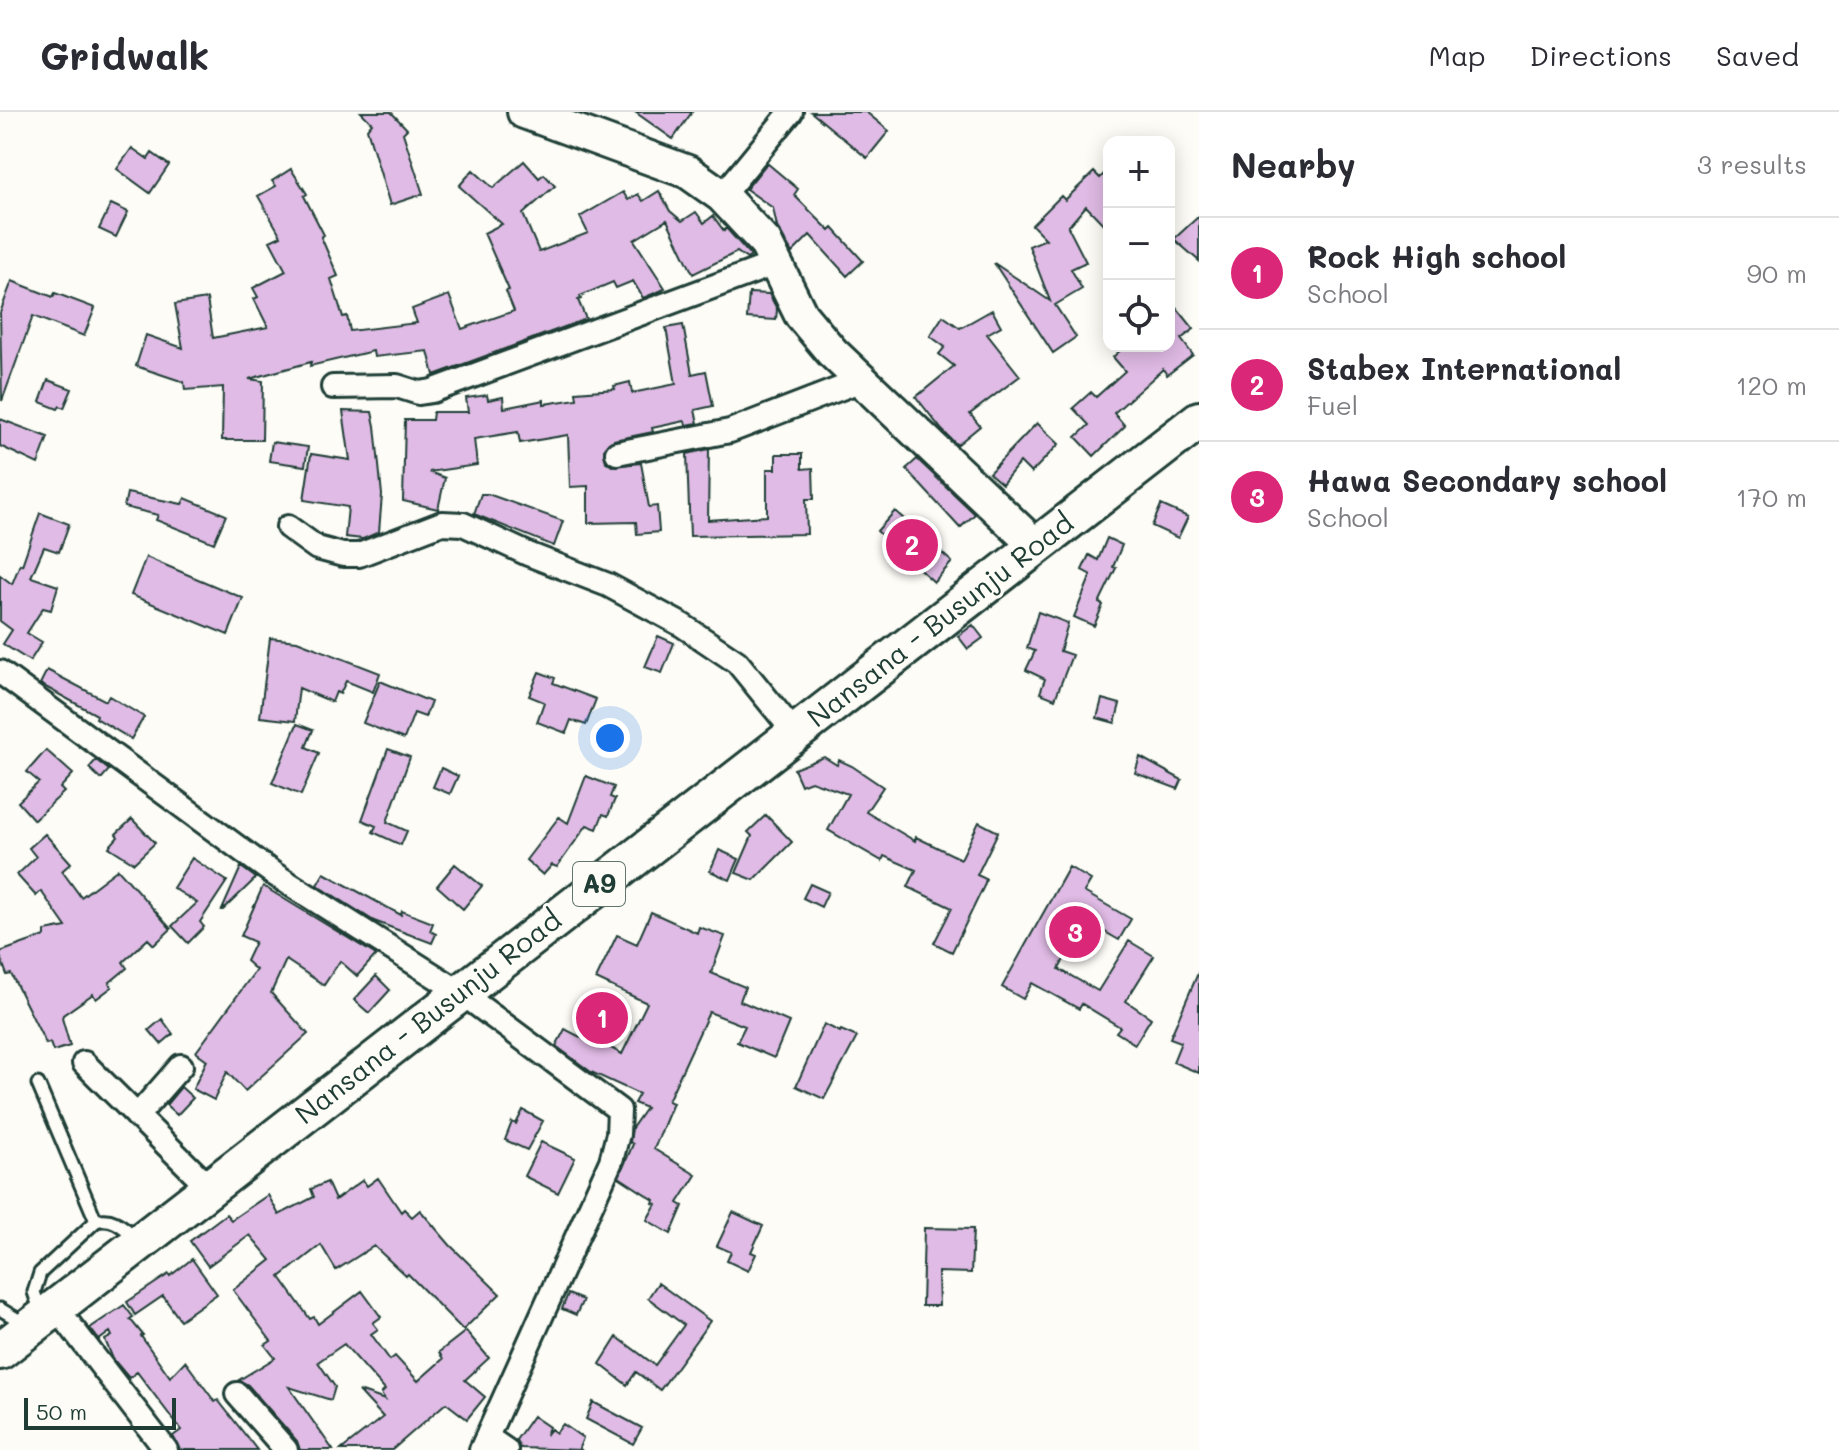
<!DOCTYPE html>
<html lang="en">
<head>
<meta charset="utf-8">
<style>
  :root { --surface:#fff; --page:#f7f7f7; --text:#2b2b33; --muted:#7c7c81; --line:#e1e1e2; --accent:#db2777 }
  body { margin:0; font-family:Mali,sans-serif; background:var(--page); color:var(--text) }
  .controls { position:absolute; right:24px; top:24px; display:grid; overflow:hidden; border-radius:16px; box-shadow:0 4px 20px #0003 }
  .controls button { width:72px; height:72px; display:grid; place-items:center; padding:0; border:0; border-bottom:2px solid var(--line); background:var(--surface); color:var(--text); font:40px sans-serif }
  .scale { position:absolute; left:24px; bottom:20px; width:152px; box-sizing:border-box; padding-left:8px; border:4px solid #1f3d34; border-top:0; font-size:22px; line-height:28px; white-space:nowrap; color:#1f3d34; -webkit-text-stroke:6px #fdfcf7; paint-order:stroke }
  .you { position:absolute; left:610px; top:626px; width:28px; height:28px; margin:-20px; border:6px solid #fff; border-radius:50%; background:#1a73e8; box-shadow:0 0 0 12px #1a73e833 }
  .badge { display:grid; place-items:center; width:52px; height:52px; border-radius:50%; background:var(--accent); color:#fff; font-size:26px; font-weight:700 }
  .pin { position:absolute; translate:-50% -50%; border:4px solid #fff; box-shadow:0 2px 8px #0006 }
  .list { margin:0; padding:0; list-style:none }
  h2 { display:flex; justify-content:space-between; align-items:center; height:104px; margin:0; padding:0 32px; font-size:34px }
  h2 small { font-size:26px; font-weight:400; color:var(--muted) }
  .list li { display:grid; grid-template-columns:52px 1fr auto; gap:24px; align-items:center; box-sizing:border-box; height:112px; padding:0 32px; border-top:2px solid var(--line) }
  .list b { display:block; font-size:30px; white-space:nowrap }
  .list p { margin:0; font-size:26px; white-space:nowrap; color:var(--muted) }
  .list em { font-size:26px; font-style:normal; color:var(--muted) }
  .icon { flex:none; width:44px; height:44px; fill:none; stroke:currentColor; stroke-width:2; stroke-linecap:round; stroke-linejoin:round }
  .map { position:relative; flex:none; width:1199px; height:1338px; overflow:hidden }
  header { display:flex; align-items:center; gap:48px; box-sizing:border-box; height:112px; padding:0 40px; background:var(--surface); border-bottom:2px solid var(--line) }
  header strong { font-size:38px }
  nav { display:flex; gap:44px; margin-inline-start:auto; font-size:28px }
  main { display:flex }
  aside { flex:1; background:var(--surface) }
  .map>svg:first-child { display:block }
</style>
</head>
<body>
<header>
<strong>Gridwalk</strong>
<nav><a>Map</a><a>Directions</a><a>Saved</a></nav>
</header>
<main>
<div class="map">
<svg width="1199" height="1338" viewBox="0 0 1199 1338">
  <rect width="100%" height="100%" fill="#fdfcf7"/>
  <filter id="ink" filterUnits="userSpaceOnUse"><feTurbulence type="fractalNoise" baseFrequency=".0125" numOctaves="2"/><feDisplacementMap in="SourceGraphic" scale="16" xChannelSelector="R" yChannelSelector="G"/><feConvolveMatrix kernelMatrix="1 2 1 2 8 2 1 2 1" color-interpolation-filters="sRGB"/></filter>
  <g filter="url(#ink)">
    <path fill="#e0bbe5" stroke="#1f3d34" stroke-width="2" d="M361,0H391L407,17L403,21L423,82L390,93L367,17L372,11Z
      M635,0H692L673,27Z
      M811,0H866L889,19L867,46Z
      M132,36L148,47L152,41L169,53L150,81L117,57Z
      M524,49L539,66L544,62L555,74L523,102L539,140L588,121L580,105L623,80L628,88L638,82L643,89L659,79L670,99L682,109L696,100L704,111L713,104L724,119L726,116L751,144L747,147L737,140L693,162L667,108L634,128L665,176L660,179L643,186L633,169L616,176L613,170L580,184L581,187L578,188L586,207L434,263L428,239L374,245L373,239L310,254L311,250L249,267L263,269L262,328H222L223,275L185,278L184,270L136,254L146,223L183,236L175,192L207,187L213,226L268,215L254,187L258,185L253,176L286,159L270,129L281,124L258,84L276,74L272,69L291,57L307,82L304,84L324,123L321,125L338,164L331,167L343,205L347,204L350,219L417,211L412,197L449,183L462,217L514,199L506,179L509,178L484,121L502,112L459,74L473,58L493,76Z
      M767,51L798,77L794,83L830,119L833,116L863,149L847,164L810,123L792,141L777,115L773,96L746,77Z
      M1109,57V118L1086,94L1068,115L1086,150L1071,157L1082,177L1055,193L1076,225L1053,241L994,151L1050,189L1029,134L1046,127L1032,113L1061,84L1065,88L1094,60L1100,66Z
      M111,92L128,100L116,125L99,117Z
      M1199,104V149L1174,127Z
      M12,169L53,185L55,181L95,196L84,224L33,204L2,289L0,201Z
      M749,181L769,182L777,197L776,208L747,206Z
      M1169,186L1194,217L1181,227L1193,243L1167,263L1163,257L1114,301L1125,314L1094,344L1076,325L1089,313L1073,296L1091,280L1096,285L1125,259L1113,245L1125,234H1169Z
      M992,198L1001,214L987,222L1020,264L970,302L980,314L957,333L942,318L916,285L954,254L939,242L945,235L930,224L943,204L960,216Z
      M683,213L692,262L706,259L713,294L695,298L698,311L686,313L685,309L652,316L653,320L614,328L604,337L606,350L612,354L641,351L649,395L657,394L659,420L637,422L636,410L588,411V374L570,375L568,323L520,331L518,320L474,327L477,353L429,360L445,366L438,397L403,389L405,308H432L433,300H468L466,286L487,283L488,288L503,285L504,296L544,288V292L577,287L576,280L615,277L614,274L630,270L632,281L676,272L666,216Z
      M48,268L72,277L64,296L60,294L58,297L40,290Z
      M343,299L372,300L375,314L382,383L379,420L363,427L345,425L348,395L304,388L311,342L350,348Z
      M0,307L48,325L38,352L0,334Z
      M1037,311L1059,332L1031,361L1020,350L1002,372L989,361Z
      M272,330L308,335L305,354L269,349Z
      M709,337L708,408L767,404V357H776V342H802V357L813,356L814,387H806L807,422L690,424L687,342Z
      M917,347L975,402L960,416L906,357Z
      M127,381L182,392L185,386L226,403L214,431L156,408L158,403L124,395Z
      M481,382H488L563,409L554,434L474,402Z
      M1161,393L1188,405L1178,426L1152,414Z
      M895,399L952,450L934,470L877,419Z
      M40,401L69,412L59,440L44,435L31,465L58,474L51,498L43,496L27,521L42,530L30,549L3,532L12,518L0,509V463L12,472L20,452L22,453Z
      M1107,426L1122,433L1113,455L1116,456L1099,491L1103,493L1094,514L1074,505L1091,463L1082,458L1089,443L1098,448Z
      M146,445L243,486L228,523L131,483Z
      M1038,500L1068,511L1060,539L1072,543L1055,587L1040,581L1045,567L1026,558L1035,539L1027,536Z
      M973,513L983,526L968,537L958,524Z
      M658,524L674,531L662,561L645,555Z
      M270,526L297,529L380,561L373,580L346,569L340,582L336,580L332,590L299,576L295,609L260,605Z
      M47,558L106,589L109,584L144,605L131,627L96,606L97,603L40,572Z
      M539,560L555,566L553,571L596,587L586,613L571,608L566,621L537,610L544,590L529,584Z
      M380,569L431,590L425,605L414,601L404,627L363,611Z
      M1102,587L1120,592L1115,611L1097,606Z
      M297,612L313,618L306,635L319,641L301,683L272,671Z
      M388,637L410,645L387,710L407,719L401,733L373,720L376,714L362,708Z
      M46,638L73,662L60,676L64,680L34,708L18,690L39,670L27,660Z
      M824,645L837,653L839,648L852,654L883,675L866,700L915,729L916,725L961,747L979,710L998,720L977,763L986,767L984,774L952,840L934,831L952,796L908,775L916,758L884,744L882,749L828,718L848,682L811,669L801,673L794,657Z
      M1140,645L1182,668L1178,677L1135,661Z
      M96,648L109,658L101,667L89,656Z
      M441,656L458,664L450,682L433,675Z
      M586,664L614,675L610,685L615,687L608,704L603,702L597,717L587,713L557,755L552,753L543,763L526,748L559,705L568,711Z
      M766,703L792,730L754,768L736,761L752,724L748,720Z
      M132,707L155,731L134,751L109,735L118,725L116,722Z
      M45,722L71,751L62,759L81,785L118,757L171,817L154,833L148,827L123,850L127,856L109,871L112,875L96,887L93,882L63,903L62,906L70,934L53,939L50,931L46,932L11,862L7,863L0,844V840L45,824V819L66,815L41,779L36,784L17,763L36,745L29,736Z
      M719,738L739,747L730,768L710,759Z
      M192,746L227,769L200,810L204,815L188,831L172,814L197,791L173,776Z
      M455,752L482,774L463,797L437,774Z
      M241,755L256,766L223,798H222Z
      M1069,755L1091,768L1084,780L1131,807L1119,828L1084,808L1059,857L1098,879L1129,829L1154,844L1126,889L1151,906L1135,932L1116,920L1120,915L1082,892L1079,897L1032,871L1023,887L1002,875Z
      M324,761L401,803L402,799L433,811L430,819L436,822L432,831L374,809L317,773Z
      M810,772L828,780L821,795L803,786Z
      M263,774L376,843L357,864L340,849L324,873L286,848L271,881L308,922L245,979L227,960L214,988L193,977L207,948L196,940L256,858L246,849L255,830L241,824Z
      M651,800L697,821L699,815L725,824L711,861L745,875L740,889L789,910L774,946L737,930L745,914L709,900L668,989L673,991L654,1037L696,1063L678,1091L683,1094L671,1122L647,1108L656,1092L653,1091L654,1088L619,1065L633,1032L630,1030L632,1016L646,996L634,991L639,982L591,960L556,934L565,917L586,928L589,924L622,942L647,891L596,867L617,823L637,832Z
      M1199,859V961L1173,950L1181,930L1170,926Z
      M376,864L390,878L369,901L354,888Z
      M162,907L173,922L161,932L149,918Z
      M824,912L840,920L841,918L857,925L824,987L796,974Z
      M181,975L193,986L177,1003L166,993Z
      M523,998L543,1009L527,1038L505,1028L512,1010L516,1012Z
      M541,1030L575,1046L558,1081L524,1064Z
      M378,1066L401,1100L404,1097L412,1105L420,1098L450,1133L500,1182L463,1218L408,1162L406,1164L374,1134L336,1158L321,1133L280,1165L310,1207L314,1205L318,1212L362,1179L381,1205L373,1211L378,1217L371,1222L390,1248L395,1244L418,1269L443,1247L439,1240L466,1219L489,1246L465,1268L485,1285L467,1307L446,1291L392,1338H341L383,1305L359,1279L385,1288L381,1282L385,1278L344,1232L318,1250L335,1275L331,1288L289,1275L333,1338H300L297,1329L248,1273L239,1268L275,1246L265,1233L271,1229L233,1178L271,1148L250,1123L208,1154L190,1129L226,1102L231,1108L268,1083L279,1103L314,1085L311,1077L327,1070L335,1088L363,1068L367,1074Z
      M733,1100L763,1114L751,1140L756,1142L748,1159L727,1149L731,1140L717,1134Z
      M924,1116L973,1117L971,1161L938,1160L939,1194H922Z
      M192,1147L217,1182L180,1208L163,1184L135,1203L127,1190L169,1162L170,1164Z
      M658,1171L710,1209L660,1278L636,1260L627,1273L600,1252L617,1225L655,1253L684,1213L648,1186Z
      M568,1182L583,1188L576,1203L562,1197Z
      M124,1193L133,1205L130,1207L143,1223L141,1224L170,1265L185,1249L215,1290L218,1288L257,1338H180L173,1324L181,1318L137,1260L129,1266L113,1247L105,1228L112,1224L110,1220L99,1228L90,1216Z
      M593,1290L642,1316L633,1332L586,1307Z
      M533,1304L549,1315L546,1323L551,1317L556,1321L563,1312L583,1326L579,1336L581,1338L520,1336L516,1328Z"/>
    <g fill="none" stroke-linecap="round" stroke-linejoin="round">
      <defs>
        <path id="lane" d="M38,972L96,1109
          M0,1197L27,1213
          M41,1201L34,1180L40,1161L96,1109C114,1104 124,1116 138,1127"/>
        <path id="street" d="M722,84L791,0
          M333,275L397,274L419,281L432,279L777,151
          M617,341L730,319L862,268
          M288,415L317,436L343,443H359L442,411L463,412L528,442L608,473L682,513L737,550L794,620
          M0,560L274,762L460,880L619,998L618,1022L611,1049L481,1338
          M84,951L209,1075
          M137,1004L181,954
          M56,1195L166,1338
          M237,1282L286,1338
          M487,1325L506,1338"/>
        <path id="secondary" d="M524,0L688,60L722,84L765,130L801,203L832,240L1036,434"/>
        <path id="primary" d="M0,1239L1199,308"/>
      </defs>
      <use href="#lane" stroke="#1f3d34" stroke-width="17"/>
      <use href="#street" stroke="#1f3d34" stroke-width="28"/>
      <use href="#secondary" stroke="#1f3d34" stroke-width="38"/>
      <use href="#primary" stroke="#1f3d34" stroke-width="42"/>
      <use href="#lane" stroke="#fdfcf7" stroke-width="11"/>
      <use href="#street" stroke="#fdfcf7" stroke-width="22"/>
      <use href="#secondary" stroke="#fdfcf7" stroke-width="32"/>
      <use href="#primary" stroke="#fdfcf7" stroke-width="36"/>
    </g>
  </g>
  <g text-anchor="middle" stroke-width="6" stroke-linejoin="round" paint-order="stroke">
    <rect fill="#fdfcf7" stroke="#62766e" stroke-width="2" x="573" y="750" width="52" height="44" rx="6"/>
    <g font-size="26" font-weight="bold" fill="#1f3d34">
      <text x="599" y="781">A9</text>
    </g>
    <g font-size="28" fill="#1f3d34" stroke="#fdfcf7">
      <text transform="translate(940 508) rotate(-38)" y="10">Nansana - Busunju Road</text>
      <text transform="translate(428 905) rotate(-38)" y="10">Nansana - Busunju Road</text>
    </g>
  </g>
</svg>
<div class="controls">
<button>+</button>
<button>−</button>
<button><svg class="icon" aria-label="locate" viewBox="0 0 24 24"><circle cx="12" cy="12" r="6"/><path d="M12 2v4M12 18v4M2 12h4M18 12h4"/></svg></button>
</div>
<div class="scale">50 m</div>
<div class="you"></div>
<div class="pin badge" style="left:602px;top:906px">1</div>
<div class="pin badge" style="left:912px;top:433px">2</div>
<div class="pin badge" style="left:1075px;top:820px">3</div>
</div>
<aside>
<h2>Nearby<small>3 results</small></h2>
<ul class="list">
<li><span class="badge">1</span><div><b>Rock High school</b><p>School</p></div><em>90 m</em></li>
<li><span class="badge">2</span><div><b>Stabex International</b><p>Fuel</p></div><em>120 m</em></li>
<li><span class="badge">3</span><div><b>Hawa Secondary school</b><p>School</p></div><em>170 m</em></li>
</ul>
</aside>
</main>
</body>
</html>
